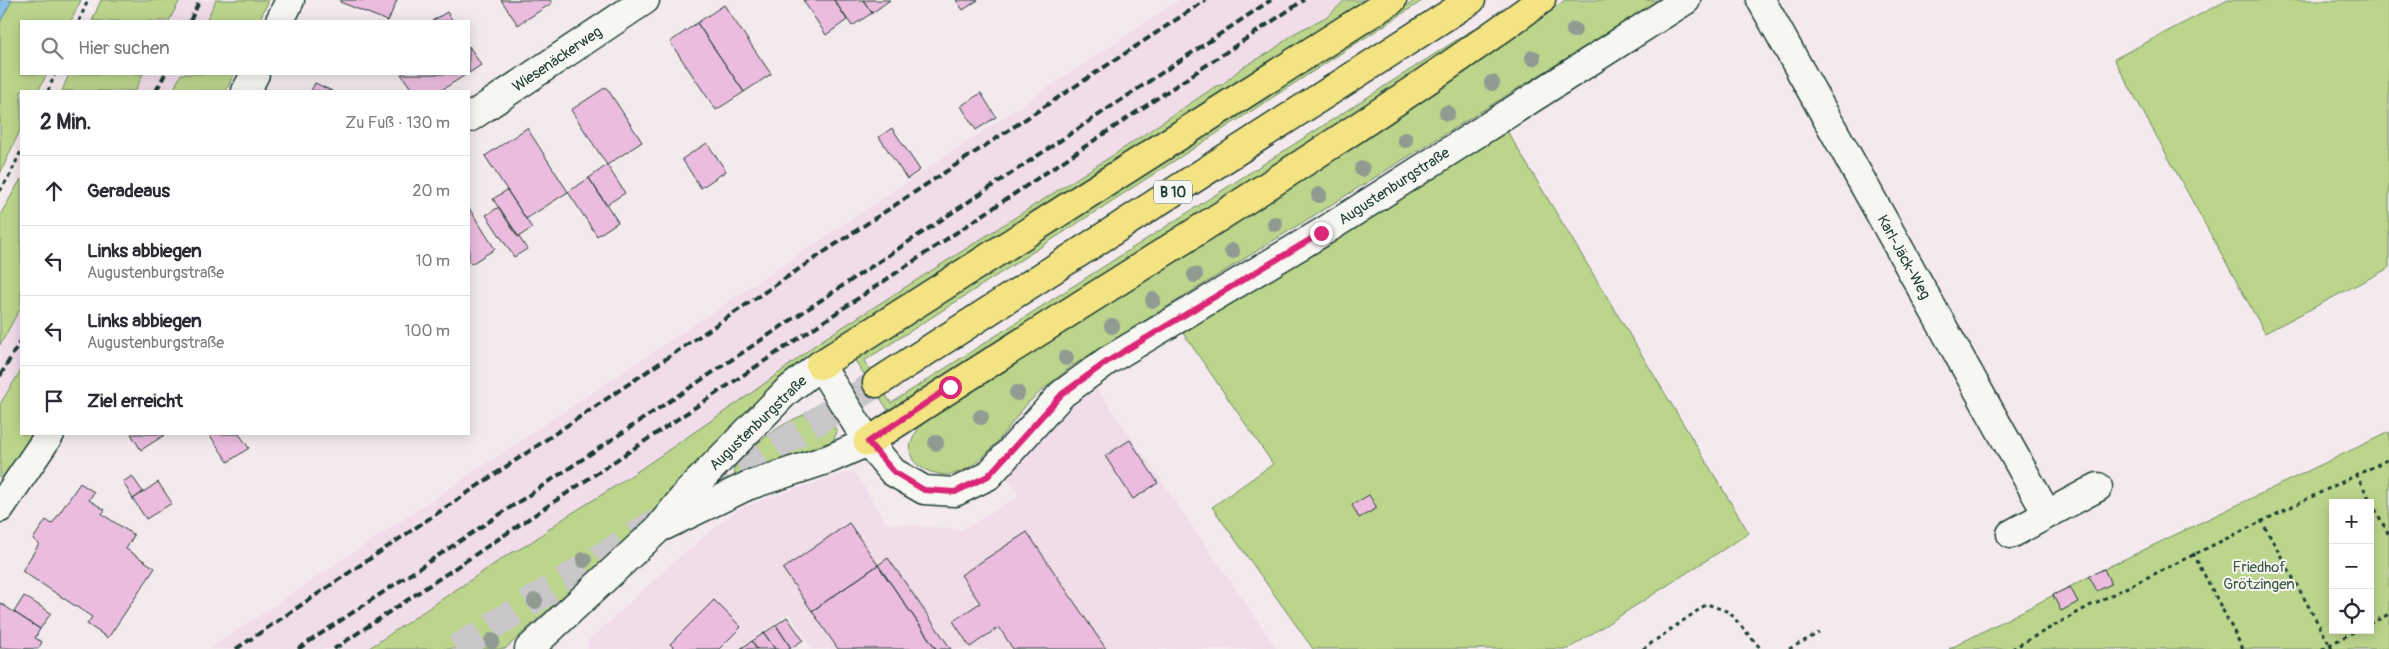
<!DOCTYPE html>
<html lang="de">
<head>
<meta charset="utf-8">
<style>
  :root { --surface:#fff; --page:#f2f2f3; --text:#2b2b33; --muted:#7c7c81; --line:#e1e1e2 }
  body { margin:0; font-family:Pangolin,sans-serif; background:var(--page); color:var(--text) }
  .controls { position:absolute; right:15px; bottom:15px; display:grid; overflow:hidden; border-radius:0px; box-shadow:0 2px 12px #0003 }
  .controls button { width:45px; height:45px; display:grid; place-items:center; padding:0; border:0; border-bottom:1px solid var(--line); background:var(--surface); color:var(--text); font:25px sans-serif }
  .stop { position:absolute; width:15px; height:15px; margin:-11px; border:4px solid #db2777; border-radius:50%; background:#fff }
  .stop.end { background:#db2777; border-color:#fff; box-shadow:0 1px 5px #0008 }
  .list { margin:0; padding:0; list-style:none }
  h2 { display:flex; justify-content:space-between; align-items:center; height:65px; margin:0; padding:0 20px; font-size:21px }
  h2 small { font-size:16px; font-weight:400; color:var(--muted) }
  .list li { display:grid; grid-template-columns:32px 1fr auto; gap:15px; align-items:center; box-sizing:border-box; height:70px; padding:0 20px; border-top:1px solid var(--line) }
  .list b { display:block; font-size:19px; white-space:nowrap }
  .list p { margin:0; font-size:16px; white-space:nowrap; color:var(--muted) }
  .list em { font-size:16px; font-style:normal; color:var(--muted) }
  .icon { flex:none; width:28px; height:28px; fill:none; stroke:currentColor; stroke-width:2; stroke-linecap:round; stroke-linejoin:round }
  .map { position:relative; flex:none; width:2389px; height:649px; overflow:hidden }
  .search { position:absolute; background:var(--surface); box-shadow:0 2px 12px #0003; left:20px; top:20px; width:450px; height:55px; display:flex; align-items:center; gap:12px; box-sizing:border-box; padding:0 18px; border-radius:0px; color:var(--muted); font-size:19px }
  .panel { position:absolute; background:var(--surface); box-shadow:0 2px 12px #0003; left:20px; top:90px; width:450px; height:345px; border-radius:0px }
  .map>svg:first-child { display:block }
</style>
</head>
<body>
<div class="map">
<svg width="2389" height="649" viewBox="0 0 2389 649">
  <rect width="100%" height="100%" fill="#f4eaee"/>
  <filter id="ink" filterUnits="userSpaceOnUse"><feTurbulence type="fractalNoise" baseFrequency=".02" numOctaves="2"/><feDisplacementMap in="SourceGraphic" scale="10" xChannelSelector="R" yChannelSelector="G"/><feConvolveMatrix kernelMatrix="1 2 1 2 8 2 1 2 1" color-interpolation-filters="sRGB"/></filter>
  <g filter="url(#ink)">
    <path fill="#f1dce9" d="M180,0H216L206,21H169Z
      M1179,0H1345L1328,16L1295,33L1270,52L1240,69L1222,85L1216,86L1115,154L816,344L778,375L618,486L553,525L543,535L522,549L509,554L368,649H209Z
      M143,74H181L173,91H135Z
      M21,307V370L0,404V345Z
      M1097,388L1277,649H813L789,613L737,649H588L587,642L669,566L723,521L738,509L779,494L854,471L886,523L962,530L1019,496L1005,475L1070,410Z"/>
    <path fill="#bbd58c" stroke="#6d8960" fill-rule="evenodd" d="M12,0H81L71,21H21V74H47L38,91H21V128L0,174V22Z
      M101,0H180L169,21H92Z
      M216,0H269L259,21H206Z
      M1345,0H1365L1225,91L726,444L647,520L505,649H368L509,554C532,545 548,528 569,515C611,490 650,463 690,435C733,406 776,377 816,344L1115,154L1216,86L1222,85L1240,69L1270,52L1295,33L1328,16Z
      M1416,0L1422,1L864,361L891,403L1483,23L1484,24L1407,82L890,413L854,359Z
      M1565,0H1660L1072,366C1058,378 1043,388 1030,401C1007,425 988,465 953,474C946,476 938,474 931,472C899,461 909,437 927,419L1429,95L1503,45Z
      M2228,0H2389V268L2265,333L2114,59Z
      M69,74H143L135,91H62Z
      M181,74H234L226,91H173Z
      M1507,131L1749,533L1568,649H1313L1212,507L1273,464L1183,333Z
      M21,179V307L0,345V215Z
      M21,370V434H32L0,481V404Z
      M821,411L831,421L837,432L833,441L736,476L733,470C750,446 791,413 821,411Z
      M2389,432V649H1949L2104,569ZM2333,503H2370V630H2333Z"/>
    <path fill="#89c2e8" stroke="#5f8da0" d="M0,0H12L0,22Z"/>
    <path fill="#ebbcde" stroke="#1f3d34" d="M341,0H397L388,21L340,2Z
      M501,0H550L552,3L518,25Z
      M803,0H834L847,20L826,35Z
      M834,0H863L872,13L852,26Z
      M863,0H890L872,13Z
      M956,0H978L963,10Z
      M724,5L771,74L744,92L697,23Z
      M447,12L453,21H432Z
      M697,23L744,92L716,110L670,42Z
      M469,46L481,65L469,73Z
      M401,74H467L440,91H413Z
      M315,83L332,91H311Z
      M606,87L642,142L607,165L571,110Z
      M981,93L996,117L976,130L961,106Z
      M527,128L568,192L526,219L485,156Z
      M892,128L920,170L907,179L879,137Z
      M707,143L726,171L701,188L682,159Z
      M607,165L625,193L606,205L589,178Z
      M589,178L618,222L597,236L568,192Z
      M507,190L532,228L518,237L493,199Z
      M499,207L527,249L514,257L486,215Z
      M469,208L495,249L471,264L469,261Z
      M131,434H166L141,450Z
      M209,434H239L249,448L228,462Z
      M1130,440L1158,483L1133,499L1105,456Z
      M132,476L143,492L133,499L123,482Z
      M158,482L172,503L146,519L133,499Z
      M80,483L94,492L89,500L105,510L102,514L134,535L126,549L155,568L108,638L87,624L92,617L22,571L39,544L33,539L46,520L52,524Z
      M1369,495L1377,508L1359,518L1352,505Z
      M849,523L878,565L812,611L783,569Z
      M1027,532L1106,649H1013L999,627L970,647L953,621L980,603L961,575Z
      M888,558L951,649H936L878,565Z
      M878,565L936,649H838L812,611Z
      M2104,569L2111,584L2097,591L2089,576Z
      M2070,587L2078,602L2061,611L2053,595Z
      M24,596L51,613L40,629L14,612Z
      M714,600L741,627L719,649H675L670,644Z
      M0,603L40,629L35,638L42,642L38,649L0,648Z
      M787,617L803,640L791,648L776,625Z
      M776,625L791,648L790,649H775L764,633Z
      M764,633L775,649H757L752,641Z
      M752,641L757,649H740Z"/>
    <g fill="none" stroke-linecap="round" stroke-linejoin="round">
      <path stroke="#c9c7c9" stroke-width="28" stroke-dasharray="28 14" stroke-linecap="butt" d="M456,649L877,383"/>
      <defs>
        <path id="minor" d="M1761,0L2047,514
          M280,21L290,0
          M246,91L255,74
          M469,118L645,0
          M0,508L50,434
          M664,526L747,486L829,459L868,442
          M2011,534L2098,487
          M529,649L658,529L688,492L786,392L820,365L868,442L893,472L924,490L955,492L988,476L1062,394L1107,361L1321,233L1686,0"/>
        <path id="major" d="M820,365L1392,0
          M868,442C1091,294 1325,158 1541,0"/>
        <path id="highway" d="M877,383L1471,0"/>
      </defs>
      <use href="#minor" stroke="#1f3d34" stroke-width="31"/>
      <use href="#major" stroke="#1f3d34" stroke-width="31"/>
      <use href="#highway" stroke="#1f3d34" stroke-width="31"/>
      <path stroke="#1f3d34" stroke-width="3" stroke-dasharray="4 4" stroke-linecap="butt" d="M79,21L88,0
        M48,91L55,74
        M0,191L10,175L21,151
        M2356,474L2389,535
        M2261,520L2332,649
        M2193,553L2243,649
        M2370,624L2389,614
        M1643,649L1707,604L1729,612L1761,649
        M1789,649L1819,633
        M2012,649L2093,604L2389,459
        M2322,649L2357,630"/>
      <use href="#minor" stroke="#f6f6f2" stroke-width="28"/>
      <use href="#major" stroke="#f4e382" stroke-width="28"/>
      <use href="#highway" stroke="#f4e382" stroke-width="28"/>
      <path stroke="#1f3d34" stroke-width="4" stroke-dasharray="8 4" stroke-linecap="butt" d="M190,21L200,0
        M156,91L165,74
        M0,376L21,340
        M236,649L836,244L1206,0
        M298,649L1271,0
        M334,649L1304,0"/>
    </g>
    <g fill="#909b92">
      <circle cx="1574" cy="30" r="8"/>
      <circle cx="1533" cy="58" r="8"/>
      <circle cx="1492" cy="83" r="8"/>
      <circle cx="1447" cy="113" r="8"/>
      <circle cx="1405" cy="140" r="8"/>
      <circle cx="1362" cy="169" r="8"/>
      <circle cx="1319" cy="195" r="8"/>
      <circle cx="1275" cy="224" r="8"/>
      <circle cx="1232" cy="251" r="8"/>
      <circle cx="1195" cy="275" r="8"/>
      <circle cx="1153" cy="300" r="8"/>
      <circle cx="1112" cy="326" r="8"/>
      <circle cx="1066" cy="358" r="8"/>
      <circle cx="1017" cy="393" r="8"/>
      <circle cx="981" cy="417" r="8"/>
      <circle cx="936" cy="443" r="8"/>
      <circle cx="584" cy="560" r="8"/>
      <circle cx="535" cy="601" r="8"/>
      <circle cx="492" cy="641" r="8"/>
    </g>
  </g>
  <g fill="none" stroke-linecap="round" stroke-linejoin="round" filter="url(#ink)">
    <path stroke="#db2777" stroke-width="6" d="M950,387L868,442L894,472L924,490L955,492L988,476L1062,394L1108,361L1321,233"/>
  </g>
  <g text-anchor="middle" stroke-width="4" stroke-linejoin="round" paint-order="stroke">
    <rect fill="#f6f6f2" stroke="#60746d" stroke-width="1" x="1154" y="180.5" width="38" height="23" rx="4"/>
    <g font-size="14" font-weight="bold" fill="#1f3d34">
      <text x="1173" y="197">B 10</text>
    </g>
    <g font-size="15" fill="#1f3d34" stroke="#f6f6f2">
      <text transform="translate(557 59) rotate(-34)" y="5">Wiesenäckerweg</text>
      <text transform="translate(1394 186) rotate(-33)" y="5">Augustenburgstraße</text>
      <text transform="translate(1904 257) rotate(61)" y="5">Karl-Jäck-Weg</text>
      <text transform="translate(758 423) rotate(-44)" y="5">Augustenburgstraße</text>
    </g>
    <g font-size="15" fill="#3e5b46" stroke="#f6f6f2">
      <text x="2259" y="572">Friedhof<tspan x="2259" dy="17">Grötzingen</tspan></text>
    </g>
  </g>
</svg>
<div class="controls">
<button>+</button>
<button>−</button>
<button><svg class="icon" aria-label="locate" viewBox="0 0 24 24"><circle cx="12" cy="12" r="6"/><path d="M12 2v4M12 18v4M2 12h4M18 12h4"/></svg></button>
</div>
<div class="stop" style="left:950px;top:387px"></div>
<div class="stop end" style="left:1321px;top:233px"></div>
<div class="search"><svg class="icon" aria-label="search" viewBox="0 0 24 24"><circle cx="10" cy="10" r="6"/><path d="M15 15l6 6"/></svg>Hier suchen</div>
<section class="panel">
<h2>2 Min.<small>Zu Fuß · 130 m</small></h2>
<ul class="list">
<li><svg class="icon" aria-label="ahead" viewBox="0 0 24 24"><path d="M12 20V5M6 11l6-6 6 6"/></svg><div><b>Geradeaus</b></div><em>20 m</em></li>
<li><svg class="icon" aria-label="left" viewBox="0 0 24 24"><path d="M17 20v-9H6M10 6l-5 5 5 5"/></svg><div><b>Links abbiegen</b><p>Augustenburgstraße</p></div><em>10 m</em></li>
<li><svg class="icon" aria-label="left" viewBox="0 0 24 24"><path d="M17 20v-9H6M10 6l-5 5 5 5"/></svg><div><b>Links abbiegen</b><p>Augustenburgstraße</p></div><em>100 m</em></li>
<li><svg class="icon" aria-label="arrive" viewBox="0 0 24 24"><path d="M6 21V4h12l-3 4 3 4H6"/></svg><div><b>Ziel erreicht</b></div></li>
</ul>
</section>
</div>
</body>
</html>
